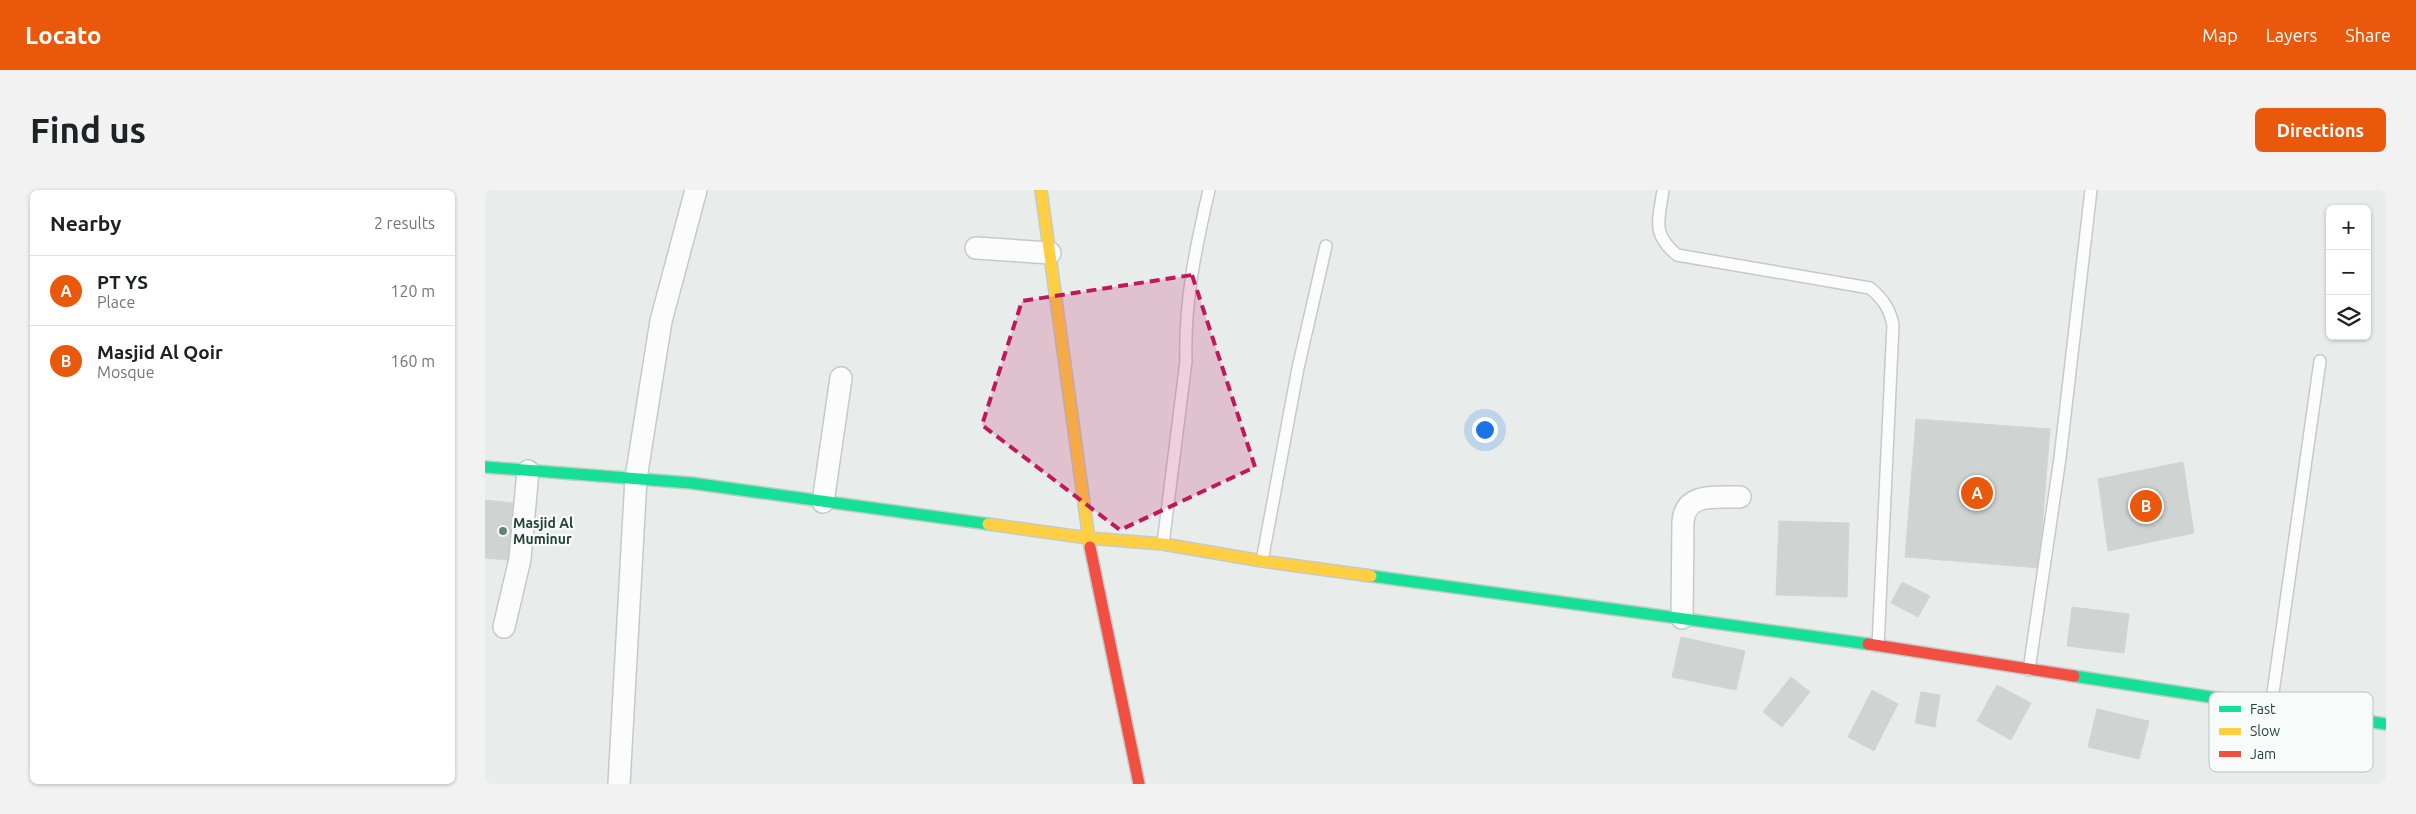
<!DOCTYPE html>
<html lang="en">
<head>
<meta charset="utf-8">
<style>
  :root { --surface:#fff; --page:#f2f2f2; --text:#202124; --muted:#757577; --line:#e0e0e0; --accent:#ea580c }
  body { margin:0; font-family:Ubuntu,sans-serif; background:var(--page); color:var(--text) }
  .controls { position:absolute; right:15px; top:15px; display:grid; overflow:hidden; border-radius:8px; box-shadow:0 1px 4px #0004 }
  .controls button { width:45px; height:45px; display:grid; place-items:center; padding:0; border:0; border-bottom:1px solid var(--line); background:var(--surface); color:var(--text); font:25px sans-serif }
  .you { position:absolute; left:999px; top:239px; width:18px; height:18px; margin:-12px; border:4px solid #fff; border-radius:50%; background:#1a73e8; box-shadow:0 0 0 8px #1a73e833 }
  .badge { display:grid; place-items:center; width:32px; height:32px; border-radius:50%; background:var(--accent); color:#fff; font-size:16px; font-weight:700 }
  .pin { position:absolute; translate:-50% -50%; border:2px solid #fff; box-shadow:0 1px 5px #0006 }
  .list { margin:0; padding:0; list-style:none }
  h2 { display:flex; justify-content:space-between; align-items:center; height:65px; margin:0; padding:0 20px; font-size:21px }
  h2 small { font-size:16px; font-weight:400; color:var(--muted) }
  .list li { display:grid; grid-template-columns:32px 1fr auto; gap:15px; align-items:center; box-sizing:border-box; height:70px; padding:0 20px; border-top:1px solid var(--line) }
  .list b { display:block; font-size:19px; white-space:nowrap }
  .list p { margin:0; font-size:16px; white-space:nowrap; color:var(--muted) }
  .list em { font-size:16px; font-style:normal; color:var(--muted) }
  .icon { flex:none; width:28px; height:28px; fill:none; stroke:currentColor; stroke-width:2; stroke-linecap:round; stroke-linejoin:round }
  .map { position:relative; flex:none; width:1901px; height:594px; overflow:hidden; border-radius:8px }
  header { display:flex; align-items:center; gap:30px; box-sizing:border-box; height:70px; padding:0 25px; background:var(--accent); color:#fff }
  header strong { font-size:24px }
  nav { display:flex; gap:28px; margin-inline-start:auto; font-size:18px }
  .intro { display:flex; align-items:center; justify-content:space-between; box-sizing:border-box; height:120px; padding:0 30px }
  h1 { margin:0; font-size:35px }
  .button { padding:12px 22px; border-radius:8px; background:var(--accent); color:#fff; font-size:18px; font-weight:700 }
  main { display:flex; gap:30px; padding:0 30px }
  aside { flex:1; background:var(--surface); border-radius:8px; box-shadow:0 1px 4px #0004 }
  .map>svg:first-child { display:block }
</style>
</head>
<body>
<header>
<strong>Locato</strong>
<nav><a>Map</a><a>Layers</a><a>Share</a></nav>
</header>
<div class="intro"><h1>Find us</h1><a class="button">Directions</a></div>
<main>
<aside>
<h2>Nearby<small>2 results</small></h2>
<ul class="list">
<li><span class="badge">A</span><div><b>PT YS</b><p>Place</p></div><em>120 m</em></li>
<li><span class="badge">B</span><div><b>Masjid Al Qoir</b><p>Mosque</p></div><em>160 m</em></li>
</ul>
</aside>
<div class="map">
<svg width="1901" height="594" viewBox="0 0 1901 594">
  <rect width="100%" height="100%" fill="#e8edeb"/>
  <path fill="#cfd4d2" stroke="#d1d6d4" d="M1431,229L1565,239L1554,378L1420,367Z
    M1698,272L1709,343L1623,361L1613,289Z
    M0,310L39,314L33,371L0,368Z
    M1294,331L1364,333L1362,407L1291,405Z
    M1417,392L1445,406L1433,427L1406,413Z
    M1587,417L1644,424L1639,463L1582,456Z
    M1196,447L1260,461L1251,500L1187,487Z
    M1306,487L1325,502L1297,537L1278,522Z
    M1512,495L1546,513L1526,550L1492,531Z
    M1387,500L1413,514L1389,561L1363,547Z
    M1436,502L1455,505L1450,537L1430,533Z
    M1612,519L1664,531L1654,569L1603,557Z"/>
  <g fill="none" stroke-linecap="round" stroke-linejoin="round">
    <defs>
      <path id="lane" d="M1178,0C1174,30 1166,43 1192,65L1385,98C1398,109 1405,119 1408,135L1393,456
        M678,354L701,171C699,113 711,56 724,0
        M777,371L813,178L841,56
        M1544,480L1575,268L1606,0
        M1786,517L1835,171"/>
      <path id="street" d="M491,58L565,63
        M338,312L356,188
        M1197,428L1198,332C1200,301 1233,308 1255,307
        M19,437L35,369L43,281
        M134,594L151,288L176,131L211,0"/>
      <path id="fast" d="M0,277L206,293L503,334
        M886,386L1383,454
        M1589,486L1901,534"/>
      <path id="slow" d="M556,0L605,357
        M503,334L603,348L678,354L777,371L886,386"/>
      <path id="jam" d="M605,357L654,594
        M1383,454L1589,486"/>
    </defs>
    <use href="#lane" stroke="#c5cac8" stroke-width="14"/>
    <use href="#street" stroke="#c5cac8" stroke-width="24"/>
    <use href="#fast" stroke="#c3cbc8" stroke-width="14"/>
    <use href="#slow" stroke="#c3cbc8" stroke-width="14"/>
    <use href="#jam" stroke="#c3cbc8" stroke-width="14"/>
    <use href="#lane" stroke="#fcfcfc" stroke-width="11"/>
    <use href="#street" stroke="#fcfcfc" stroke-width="21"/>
    <use href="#fast" stroke="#16e098" stroke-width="11"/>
    <use href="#slow" stroke="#ffcf43" stroke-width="11"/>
    <use href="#jam" stroke="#f24e42" stroke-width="11"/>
  </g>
  <path fill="#c2185b" fill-opacity="0.2" stroke="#c2185b" stroke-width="4" stroke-dasharray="10 6" stroke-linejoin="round" d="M707,85L770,277L635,340L497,235L537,111Z"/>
  <circle fill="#697e78" stroke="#f7fbf9" stroke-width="2" cx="18" cy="341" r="5"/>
  <g text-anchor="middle" stroke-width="4.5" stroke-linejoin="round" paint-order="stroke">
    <g font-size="14" font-weight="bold" fill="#24423a" stroke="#f7fbf9" text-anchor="start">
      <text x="28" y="338">Masjid Al<tspan x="28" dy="16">Muminur</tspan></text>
    </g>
  </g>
  <rect x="1724" y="502" width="164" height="80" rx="8" fill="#f7fbf9" stroke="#b8c4c0" stroke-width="1"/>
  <rect x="1734" y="516" width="22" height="6" fill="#16e098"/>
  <rect x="1734" y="538" width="22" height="7" fill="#ffcf43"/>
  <rect x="1734" y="561" width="22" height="6" fill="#f24e42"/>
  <g font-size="14" fill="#24423a">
    <text x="1765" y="524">Fast</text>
    <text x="1765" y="546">Slow</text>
    <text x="1765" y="569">Jam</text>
  </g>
</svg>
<div class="controls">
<button>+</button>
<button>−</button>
<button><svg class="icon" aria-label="layers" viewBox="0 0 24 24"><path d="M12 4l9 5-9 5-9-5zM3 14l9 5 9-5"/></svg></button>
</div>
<div class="you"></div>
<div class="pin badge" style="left:1492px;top:303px">A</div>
<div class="pin badge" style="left:1661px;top:316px">B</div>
</div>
</main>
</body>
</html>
